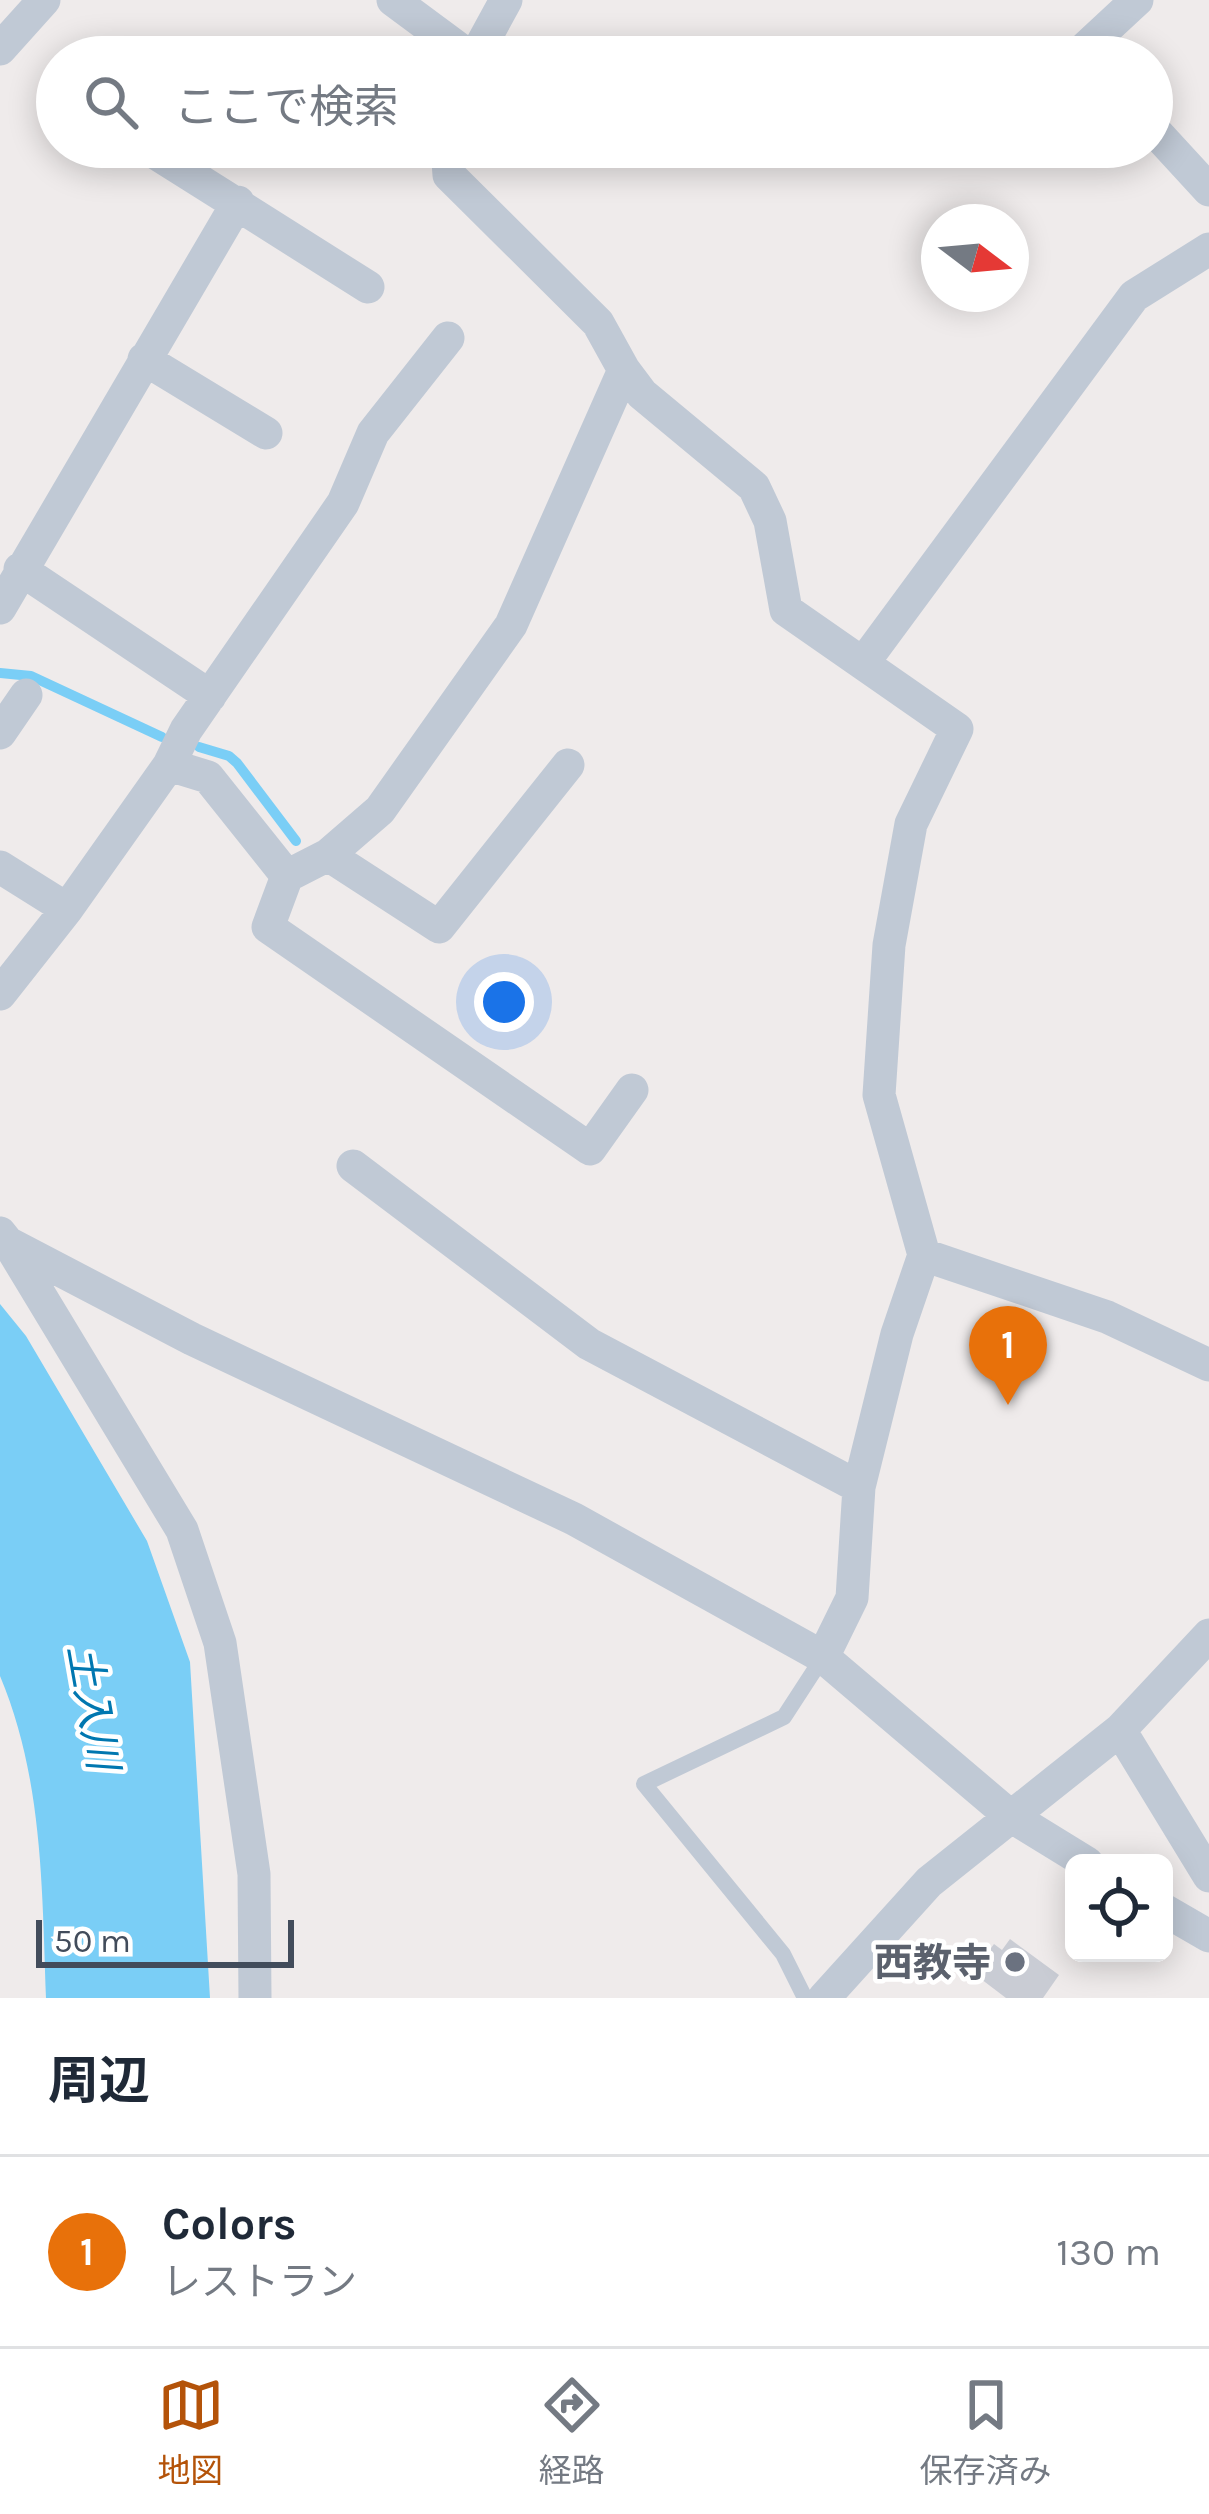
<!DOCTYPE html>
<html lang="ja">
<head>
<meta charset="utf-8">
<style>
  :root { --surface:#fff; --page:#f2f2f3; --text:#1f2937; --muted:#747a83; --line:#e0e1e3; --accent:#b45309 }
  body { margin:0; font-family:Karla,"Noto Sans JP",sans-serif; background:var(--page); color:var(--text) }
  .controls { position:absolute; right:36px; bottom:36px; display:grid; overflow:hidden; border-radius:18px; box-shadow:0 6px 30px #0003 }
  .controls button { width:108px; height:108px; display:grid; place-items:center; padding:0; border:0; border-bottom:3px solid var(--line); background:var(--surface); color:var(--text); font:60px sans-serif }
  .compass { position:absolute; left:921px; top:204px; width:108px; height:108px; border-radius:50%; background:var(--surface); box-shadow:0 6px 30px #0003; rotate:106deg }
  .scale { position:absolute; left:36px; bottom:30px; width:258px; box-sizing:border-box; padding-left:12px; border:6px solid #424c5b; border-top:0; font-size:33px; line-height:42px; white-space:nowrap; color:#424c5b; -webkit-text-stroke:9px #fff; paint-order:stroke }
  .you { position:absolute; left:504px; top:1002px; width:42px; height:42px; margin:-30px; border:9px solid #fff; border-radius:50%; background:#1a73e8; box-shadow:0 0 0 18px #1a73e833 }
  .badge { display:grid; place-items:center; width:78px; height:78px; border-radius:50%; background:var(--accent); color:#fff; font-size:39px; font-weight:700 }
  .pin { position:absolute; translate:-50% -99px; filter:drop-shadow(0 3px 6px #0008) }
  .pin::after { content:''; position:absolute; top:63px; width:42px; height:36px; background:inherit; clip-path:polygon(0 0,100% 0,50% 100%) }
  .list { margin:0; padding:0; list-style:none }
  h2 { display:flex; justify-content:space-between; align-items:center; height:156px; margin:0; padding:0 48px; font-size:51px }
  h2 small { font-size:39px; font-weight:400; color:var(--muted) }
  .list li { display:grid; grid-template-columns:78px 1fr auto; gap:36px; align-items:center; box-sizing:border-box; height:192px; padding:0 48px; border-top:3px solid var(--line) }
  .list b { display:block; font-size:45px; white-space:nowrap }
  .list p { margin:0; font-size:39px; white-space:nowrap; color:var(--muted) }
  .list em { font-size:39px; font-style:normal; color:var(--muted) }
  .icon { flex:none; width:66px; height:66px; fill:none; stroke:currentColor; stroke-width:2; stroke-linecap:round; stroke-linejoin:round }
  .map { position:relative; flex:none; width:1209px; height:1998px; overflow:hidden }
  .search { position:absolute; background:var(--surface); box-shadow:0 6px 30px #0003; left:36px; right:36px; top:36px; height:132px; display:flex; align-items:center; gap:30px; box-sizing:border-box; padding:0 42px; border-radius:66px; color:var(--muted); font-size:45px }
  .sheet { height:348px; background:var(--surface) }
  nav { display:flex; justify-content:space-around; align-items:center; box-sizing:border-box; height:168px; border-top:3px solid var(--line); background:var(--surface); font-size:33px; color:var(--muted) }
  nav a { display:grid; justify-items:center; gap:6px }
  nav .on { color:var(--accent) }
  .map>svg:first-child { display:block }
</style>
</head>
<body>
<div class="map">
<svg width="1209" height="1998" viewBox="0 0 1209 1998">
  <rect width="100%" height="100%" fill="#efebeb"/>
  <path fill="#7acef6" d="M0,1304L26,1336L147,1541L190,1662L210,1998H46C42,1889 43,1778 0,1676Z"/>
  <g fill="none" stroke-linecap="round" stroke-linejoin="round">
    <path stroke="#7acef6" stroke-width="10" d="M0,673L31,676L162,737
      M199,747L229,756L237,763L296,841"/>
  </g>
  <path fill="#c9ccd4" d="M1010,1939L1059,1975L1043,1998H1006L981,1979L988,1969L980,1963L994,1944L1002,1950Z"/>
  <g fill="none" stroke-linecap="round" stroke-linejoin="round">
    <path stroke="#c0c9d5" stroke-width="16" d="M805,1998L783,1954L644,1784L784,1717L823,1657"/>
    <path stroke="#c0c9d5" stroke-width="33" d="M393,0L470,57
      M0,49L44,0
      M475,57L506,0
      M1087,57L1082,51L1137,0
      M1152,128L1209,190
      M154,152L368,287
      M144,359L266,433
      M624,370L642,394L754,487L770,521L786,610L957,729L911,824L889,945L879,1095L924,1255L897,1334L859,1487L852,1598L823,1657
      M20,569L210,696
      M0,608L238,202
      M864,662L1134,296L1209,249
      M0,733L26,695
      M169,765L186,730L343,503L373,433L448,338
      M328,855L439,927L568,765
      M0,867L67,909L0,994
      M287,876L328,855L380,810L511,625L624,370L598,323L449,175L447,147
      M67,909L169,765L208,777L287,876L268,927L590,1149L632,1090
      M353,1166L589,1344L859,1487
      M0,1233L8,1243L192,1339L574,1519L823,1657L1009,1815L1087,1863
      M9,1244L182,1530L220,1643L254,1874L255,1998
      M924,1255L1107,1317L1209,1365
      M1120,1730L1209,1876
      M1164,1910L1209,1936
      M824,1998L929,1882L1120,1730L1209,1635"/>
  </g>
  <circle fill="#6b7280" stroke="#fff" stroke-width="4.5" cx="1015" cy="1962" r="12"/>
  <g text-anchor="middle" stroke-width="9" stroke-linejoin="round" paint-order="stroke">
    <g font-size="39" font-weight="bold" fill="#5b616d" stroke="#fff" text-anchor="end">
      <text x="991" y="1976">西教寺</text>
    </g>
    <g font-size="42" font-style="italic" fill="#0077b0" stroke="#fff">
      <text transform="translate(94 1707) rotate(80)" y="15">土入川</text>
    </g>
  </g>
</svg>
<div class="controls">
<button><svg class="icon" aria-label="locate" viewBox="0 0 24 24"><circle cx="12" cy="12" r="6"/><path d="M12 2v4M12 18v4M2 12h4M18 12h4"/></svg></button>
</div>
<svg class="compass" viewBox="-18 -18 36 36"><path d="M0-13l5 13h-10z" fill="#e53935"/><path d="M0 13l5-13h-10z" fill="#747a83"/></svg>
<div class="scale">50 m</div>
<div class="you"></div>
<div class="pin badge" style="left:1008px;top:1405px;background:#e8710a">1</div>
<div class="search"><svg class="icon" aria-label="search" viewBox="0 0 24 24"><circle cx="10" cy="10" r="6"/><path d="M15 15l6 6"/></svg>ここで検索</div>
</div>
<section class="sheet">
<h2>周辺<small></small></h2>
<ul class="list">
<li><span class="badge" style="background:#e8710a">1</span><div><b>Colors</b><p>レストラン</p></div><em>130 m</em></li>
</ul>
</section>
<nav>
<a class="on"><svg class="icon" aria-label="map" viewBox="0 0 24 24"><path d="M3 6l6-2 6 2 6-2v14l-6 2-6-2-6 2zM9 4v14M15 6v14"/></svg>地図</a>
<a><svg class="icon" aria-label="directions" viewBox="0 0 24 24"><path d="M12 3l9 9-9 9-9-9zM9 14v-3h6M13 9l2 2-2 2"/></svg>経路</a>
<a><svg class="icon" aria-label="saved" viewBox="0 0 24 24"><path d="M7 4h10v16l-5-4-5 4z"/></svg>保存済み</a>
</nav>
</body>
</html>
